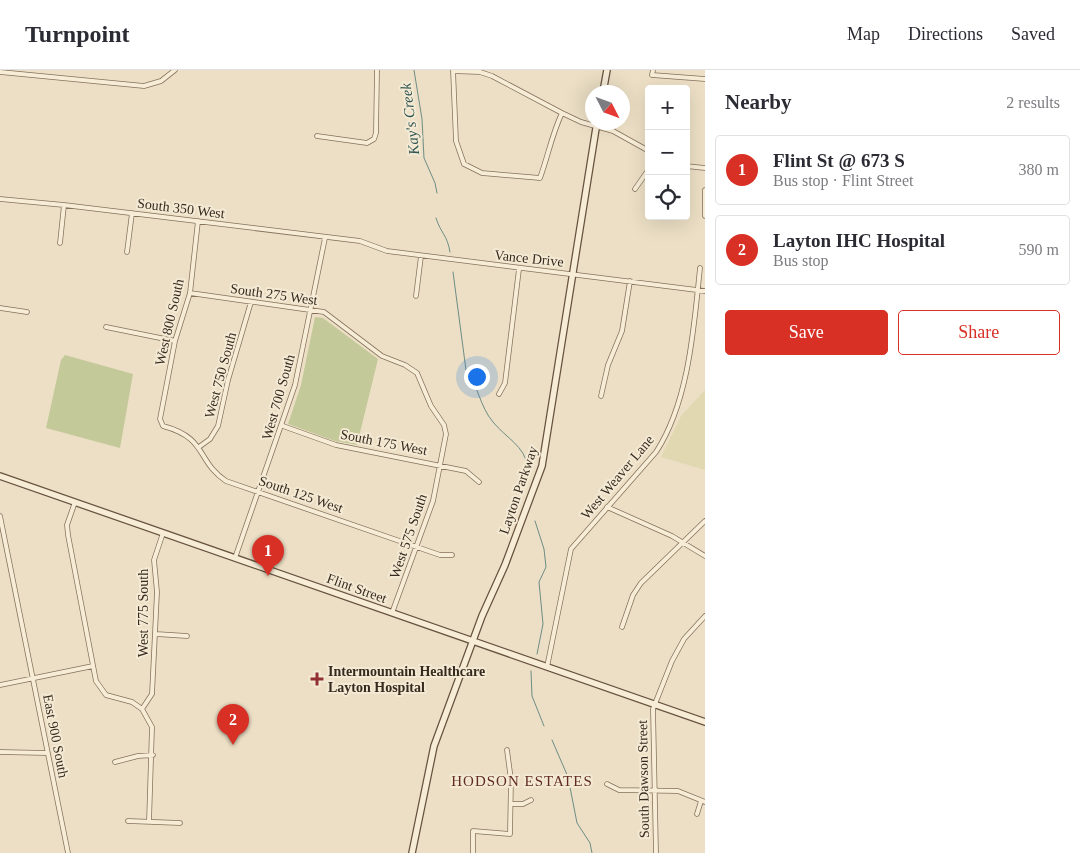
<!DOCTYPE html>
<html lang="en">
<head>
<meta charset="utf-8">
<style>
  :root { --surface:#fff; --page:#f7f7f7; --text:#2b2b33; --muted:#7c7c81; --line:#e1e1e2; --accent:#d93025 }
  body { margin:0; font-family:Georgia,serif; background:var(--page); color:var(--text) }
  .controls { position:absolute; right:15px; top:15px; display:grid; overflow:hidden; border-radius:5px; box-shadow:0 5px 20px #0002 }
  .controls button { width:45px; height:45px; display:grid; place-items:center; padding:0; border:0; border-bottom:1px solid var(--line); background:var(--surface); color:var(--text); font:25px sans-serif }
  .compass { position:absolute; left:585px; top:15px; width:45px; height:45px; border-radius:50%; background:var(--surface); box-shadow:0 5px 20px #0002; rotate:132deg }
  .you { position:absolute; left:476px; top:306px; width:18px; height:18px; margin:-12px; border:4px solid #fff; border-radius:50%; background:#1a73e8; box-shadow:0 0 0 8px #1a73e833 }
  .badge { display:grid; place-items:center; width:32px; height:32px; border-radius:50%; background:var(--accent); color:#fff; font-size:16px; font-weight:700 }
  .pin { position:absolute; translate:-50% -41px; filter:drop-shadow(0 1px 2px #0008) }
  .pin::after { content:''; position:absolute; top:26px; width:18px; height:15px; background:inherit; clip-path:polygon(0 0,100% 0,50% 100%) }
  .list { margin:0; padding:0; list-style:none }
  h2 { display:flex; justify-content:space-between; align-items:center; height:65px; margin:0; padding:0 20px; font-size:21px }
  h2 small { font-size:16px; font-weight:400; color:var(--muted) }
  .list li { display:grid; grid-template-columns:32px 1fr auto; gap:15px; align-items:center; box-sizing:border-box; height:70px; margin:0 10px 10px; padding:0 10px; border:1px solid var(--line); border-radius:5px }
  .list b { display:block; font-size:19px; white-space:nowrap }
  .list p { margin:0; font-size:16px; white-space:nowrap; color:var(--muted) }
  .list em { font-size:16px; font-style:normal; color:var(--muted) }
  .actions { display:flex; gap:10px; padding:15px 20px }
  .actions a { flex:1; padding:11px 0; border:1px solid var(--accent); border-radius:5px; text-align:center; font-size:18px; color:var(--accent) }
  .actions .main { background:var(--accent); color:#fff }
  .icon { flex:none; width:28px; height:28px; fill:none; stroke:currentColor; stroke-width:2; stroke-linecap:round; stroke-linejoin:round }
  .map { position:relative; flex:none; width:705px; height:783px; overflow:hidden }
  header { display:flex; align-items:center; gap:30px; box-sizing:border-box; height:70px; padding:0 25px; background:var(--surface); border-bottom:1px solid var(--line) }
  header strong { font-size:24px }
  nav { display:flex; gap:28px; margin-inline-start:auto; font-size:18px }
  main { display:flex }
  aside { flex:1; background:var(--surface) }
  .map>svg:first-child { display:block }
</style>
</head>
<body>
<header>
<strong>Turnpoint</strong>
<nav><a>Map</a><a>Directions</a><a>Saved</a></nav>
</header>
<main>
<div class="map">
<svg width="705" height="783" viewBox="0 0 705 783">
  <rect width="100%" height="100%" fill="#ecdfc5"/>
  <path fill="#e1d8b2" d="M705,320V400L661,387L681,346Z"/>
  <path fill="#c4c999" d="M315,247L323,248L378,289L357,375L335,371L288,354L301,315Z
    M65,285L133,304L120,378L46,358L61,290Z"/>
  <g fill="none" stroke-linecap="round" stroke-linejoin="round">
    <path stroke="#6d8d84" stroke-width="1" d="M414,0L422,49L424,88L435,113L437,123
      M436,148C441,164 447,164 450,182
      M453,202L466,300C478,315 480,337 493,352C507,369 524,375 528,397
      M535,451L544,479L546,497L539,512L543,554L537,584
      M531,601L532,626L544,656
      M552,670L568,707L577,753L590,773L592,783"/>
    <defs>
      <path id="street" d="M453,0L456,71L464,94L482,103L540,108C548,86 552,64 562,43
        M653,0L652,5L705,9
        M453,1L480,2L492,6L562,43L581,52L613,61L649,81
        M0,2L144,16L161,11L175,0
        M317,66L367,73L374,69L376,63L377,0
        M686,96L705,98
        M635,119L649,99
        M705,120V146
        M0,129L64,135L360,171L387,181L705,221
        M198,151L190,223L175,271L160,349L163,356C208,368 196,391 226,411L440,485H452
        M60,173L64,135
        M127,182L132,143
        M190,223L324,242L382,286L405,295L417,303L431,336L444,355L446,364L433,431L392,543
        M416,226L421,186
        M0,238L27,242
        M106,257L175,271
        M499,324L505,313L519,199
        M601,326L608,295L622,261L630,211
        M283,356L336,375L466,401L479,412
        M199,377L210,369L218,356L228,310L251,232
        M75,432L67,455L68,465L96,611L106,625L132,632L142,639L152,657L149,752
        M607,437L672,466L705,486
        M0,446L68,783
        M235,488L295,315L325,168
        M622,557L633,525L641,513L705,451
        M156,564L187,566
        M547,597L571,479L656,382C689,332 694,256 700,198
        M0,615L93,596
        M142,639L152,624L157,522L154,490L163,463
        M0,682L47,683
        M115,692L138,686L153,685
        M607,714L619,720L678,721L705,732
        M511,734H523L531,730
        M697,744L701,731
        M128,751L180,753
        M473,783V761L510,764L511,710L507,680
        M656,783L653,639L672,591L684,569L705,546"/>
      <path id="secondary" d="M603,22L607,0
        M0,406L705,652
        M412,783L434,676L482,546L505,495L542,396L597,52"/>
    </defs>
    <use href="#street" stroke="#85715c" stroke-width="5.5"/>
    <use href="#secondary" stroke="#67523f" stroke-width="8"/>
    <use href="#street" stroke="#f7edd7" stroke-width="4"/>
    <use href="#secondary" stroke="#f7edd7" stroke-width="5.5"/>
  </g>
  <path fill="#912f32" stroke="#f4ead4" stroke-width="2" d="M314.5 601.5h5v5h5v5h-5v5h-5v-5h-5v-5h5z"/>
  <g text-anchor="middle" stroke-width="4" stroke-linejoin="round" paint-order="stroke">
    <g font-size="14" fill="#362a1f" stroke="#f4ead4">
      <text transform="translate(181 138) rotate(7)" y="5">South 350 West</text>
      <text transform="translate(529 188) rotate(6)" y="5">Vance Drive</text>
      <text transform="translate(274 224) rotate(8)" y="5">South 275 West</text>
      <text transform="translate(169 252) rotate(-77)" y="5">West 800 South</text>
      <text transform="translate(220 305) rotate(-75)" y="5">West 750 South</text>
      <text transform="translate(278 327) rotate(-74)" y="5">West 700 South</text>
      <text transform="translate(384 372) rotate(11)" y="5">South 175 West</text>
      <text transform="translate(617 407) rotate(-50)" y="5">West Weaver Lane</text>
      <text transform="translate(518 420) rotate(-71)" y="5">Layton Parkway</text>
      <text transform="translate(301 424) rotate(19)" y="5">South 125 West</text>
      <text transform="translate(408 466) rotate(-71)" y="5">West 575 South</text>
      <text transform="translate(357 518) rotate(20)" y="5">Flint Street</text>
      <text transform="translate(143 543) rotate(-90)" y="5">West 775 South</text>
      <text transform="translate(56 666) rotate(79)" y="5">East 900 South</text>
      <text transform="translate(643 709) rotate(-91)" y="5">South Dawson Street</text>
    </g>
    <g font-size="14" font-weight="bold" fill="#362a1f" stroke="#f4ead4" text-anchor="start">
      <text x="328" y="606">Intermountain Healthcare<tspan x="328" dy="16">Layton Hospital</tspan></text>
    </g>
    <g font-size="15" font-style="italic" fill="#2f5552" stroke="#f4ead4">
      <text transform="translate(410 49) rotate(-97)" y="5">Kay's Creek</text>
    </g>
    <g font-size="15" letter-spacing="1" fill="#612d21" stroke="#f4ead4">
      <text x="522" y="716">HODSON ESTATES</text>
    </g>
  </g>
</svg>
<div class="controls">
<button>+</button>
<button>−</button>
<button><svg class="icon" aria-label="locate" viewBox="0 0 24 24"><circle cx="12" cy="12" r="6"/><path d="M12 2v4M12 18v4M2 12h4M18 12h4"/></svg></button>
</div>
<svg class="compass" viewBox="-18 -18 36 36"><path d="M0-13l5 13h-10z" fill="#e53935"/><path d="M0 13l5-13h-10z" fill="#7c7c81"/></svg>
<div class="you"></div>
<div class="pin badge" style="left:268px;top:506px">1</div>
<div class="pin badge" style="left:233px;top:675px">2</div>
</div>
<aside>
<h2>Nearby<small>2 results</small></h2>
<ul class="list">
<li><span class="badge">1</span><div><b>Flint St @ 673 S</b><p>Bus stop · Flint Street</p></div><em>380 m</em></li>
<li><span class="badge">2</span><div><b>Layton IHC Hospital</b><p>Bus stop</p></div><em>590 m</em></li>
</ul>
<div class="actions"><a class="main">Save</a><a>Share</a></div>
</aside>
</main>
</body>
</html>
